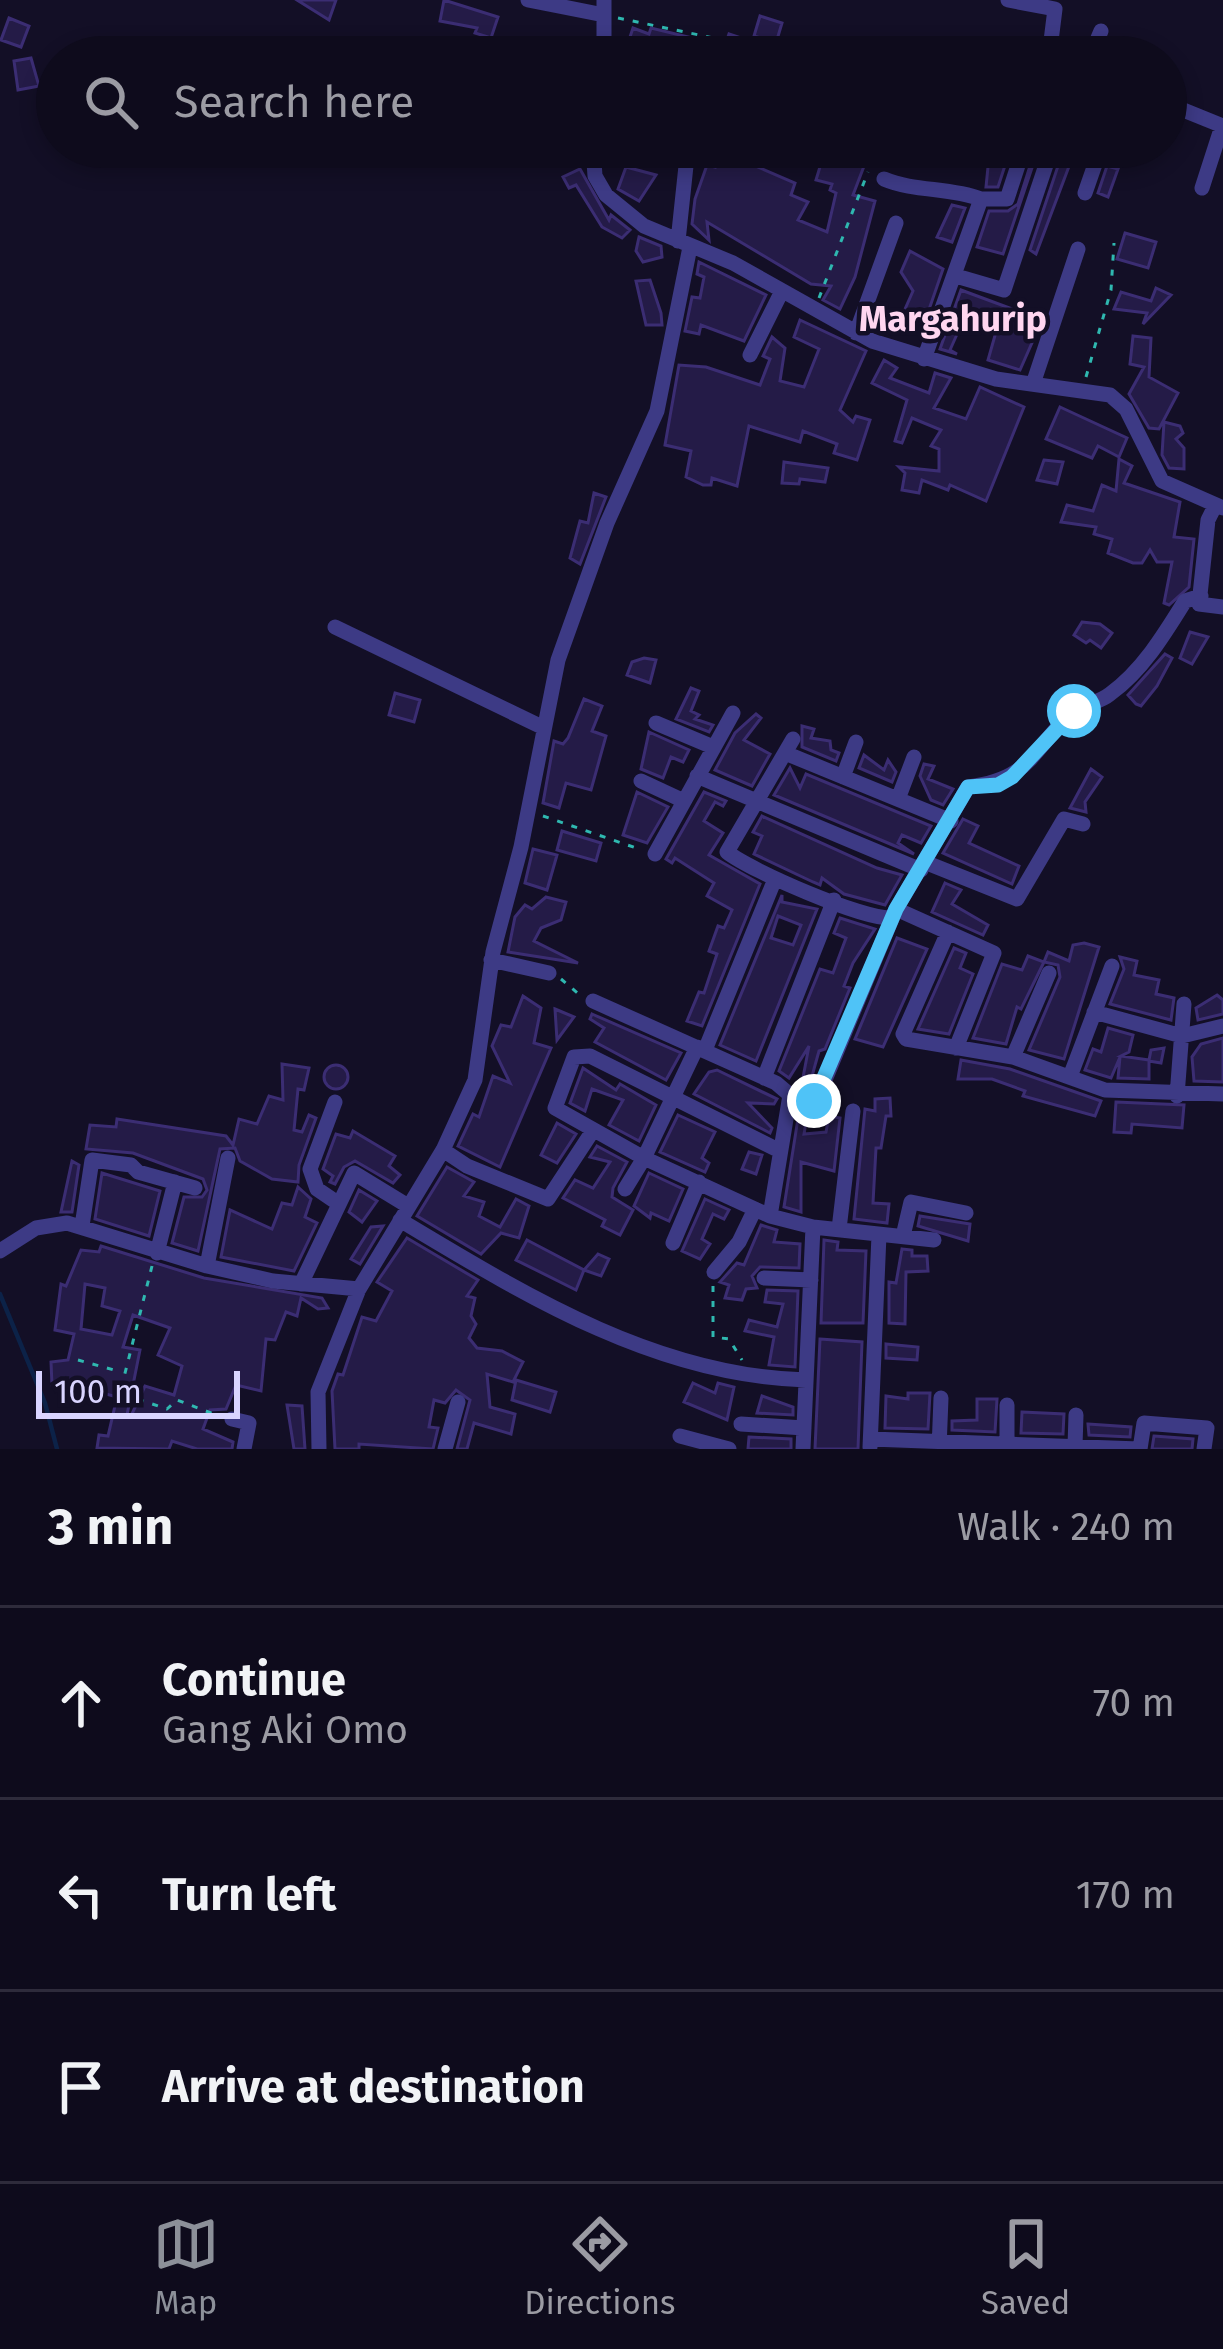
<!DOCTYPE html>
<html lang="en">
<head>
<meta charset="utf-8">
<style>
  :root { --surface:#0e0b1c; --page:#1c1929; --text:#f1f3f6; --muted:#9b9ba3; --line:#2e2b3b; --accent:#8c9099 }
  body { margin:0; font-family:"Fira Sans",sans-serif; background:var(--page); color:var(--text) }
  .scale { position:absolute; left:36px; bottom:30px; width:204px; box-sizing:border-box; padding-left:12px; border:6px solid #d9d4ff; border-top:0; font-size:33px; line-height:42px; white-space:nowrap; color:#d9d4ff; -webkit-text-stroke:9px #130f26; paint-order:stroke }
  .stop { position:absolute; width:36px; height:36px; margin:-27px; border:9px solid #4fc3f7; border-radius:50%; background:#fff }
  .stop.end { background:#4fc3f7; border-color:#fff; box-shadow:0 3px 12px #0008 }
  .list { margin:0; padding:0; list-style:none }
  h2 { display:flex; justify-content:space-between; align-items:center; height:156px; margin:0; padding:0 48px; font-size:51px }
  h2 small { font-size:39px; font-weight:400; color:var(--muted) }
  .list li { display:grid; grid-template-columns:78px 1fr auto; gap:36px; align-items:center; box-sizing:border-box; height:192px; padding:0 48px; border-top:3px solid var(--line) }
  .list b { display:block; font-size:45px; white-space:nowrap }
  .list p { margin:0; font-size:39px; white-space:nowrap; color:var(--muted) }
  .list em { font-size:39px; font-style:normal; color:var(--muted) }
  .icon { flex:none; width:66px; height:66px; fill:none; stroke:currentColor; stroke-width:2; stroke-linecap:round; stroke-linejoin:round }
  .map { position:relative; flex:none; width:1223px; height:1449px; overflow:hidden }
  .search { position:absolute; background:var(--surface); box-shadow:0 6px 18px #0003; left:36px; right:36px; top:36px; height:132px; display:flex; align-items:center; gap:30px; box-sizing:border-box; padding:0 42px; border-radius:66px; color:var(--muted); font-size:45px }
  .sheet { height:732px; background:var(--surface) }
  nav { display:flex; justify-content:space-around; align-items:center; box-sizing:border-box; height:168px; border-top:3px solid var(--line); background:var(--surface); font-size:33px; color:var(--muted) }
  nav a { display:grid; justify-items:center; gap:6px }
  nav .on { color:var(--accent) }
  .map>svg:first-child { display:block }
</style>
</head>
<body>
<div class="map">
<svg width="1223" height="1449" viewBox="0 0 1223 1449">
  <rect width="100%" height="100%" fill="#130f26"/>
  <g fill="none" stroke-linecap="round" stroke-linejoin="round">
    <path stroke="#0c2248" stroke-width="4.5" d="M0,1294L45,1403L57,1449"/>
  </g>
  <path fill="#241b47" stroke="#3b2d73" stroke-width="3" fill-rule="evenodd" d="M297,0H336L329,20Z
    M444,0L498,17L491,38L475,33L477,28L440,21Z
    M760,16L782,23L776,43L754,36Z
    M9,18L29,26L21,47L1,40Z
    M633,28L649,34L651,28L705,41L699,57H669L628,43Z
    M729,34L756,43L752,57L724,48Z
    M31,58L39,86L18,90L14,61Z
    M826,147L864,156L866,147H892L888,164L866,161L853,195L875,201L855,277L840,309L823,300L831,286L811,284L707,222L709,240L692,224L695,199L707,165L715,167L716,149L795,183L791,195L808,202L798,220L827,232L836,193L830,190L832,184L816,180Z
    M990,147H1011L998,187H986Z
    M1036,147H1039L1003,254L977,247L989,211H1008L1018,204Z
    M1061,157L1071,161L1036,254L1030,250Z
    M1107,166L1118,169L1108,197L1098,193Z
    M626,167L656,175L639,201L618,189Z
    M580,169L609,220L611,215L630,230L622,238L602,227L576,185L569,188L563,177Z
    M952,205L965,208L952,242L937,237Z
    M1125,233L1156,242L1148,268L1117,259Z
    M639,237L661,246L662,257L643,262L636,251Z
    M910,251L943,269L924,324L902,316L913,291L901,272Z
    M699,262L766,295L744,341L701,325L699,334L685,331L692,297L700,298L704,277L697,274Z
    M650,280L661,313L662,325H646L636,281Z
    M1156,288L1171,295L1143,324L1147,313L1114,309L1121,292L1151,301Z
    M961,290L1042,320L1020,370L988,360L998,325L966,314L950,350L957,354L940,349Z
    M800,320L866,351L840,410L853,422L856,416L870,420L857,460L834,453L837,444L803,431L800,442L749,426L737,486L712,478L711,485H703L686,477L691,451L665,445L679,365L706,367L760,385L770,359L763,356L772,337L785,348L780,381L804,387L819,349L794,337Z
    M1133,336L1151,338L1149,377L1178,393L1159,429L1149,428L1129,394L1144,367L1130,364Z
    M884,360L897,368L890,378L929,393L935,373L951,378L934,408L966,419L980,387L1024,407L986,501L950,485L948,490L922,480L919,493L902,490L905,473L899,467L939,471V449L931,446L941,430L912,418L902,443L895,441L907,400L872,383Z
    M1060,407L1127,438L1119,457L1098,446L1092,458L1046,439Z
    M1164,422L1180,426L1183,433L1176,439L1184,448V469L1169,468L1162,455Z
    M1119,459L1132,466L1124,483L1180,502L1174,537L1194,539L1189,587L1169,605L1164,603L1172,562H1157L1150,550L1142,563H1133L1108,553L1112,539L1094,534L1096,527L1061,522L1067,505L1093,511L1102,485L1116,491Z
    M1044,460L1063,462L1057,484L1037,480Z
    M784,462L828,468L825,482L800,479L799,484L782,483Z
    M594,493L606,497L580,564L570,558L580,521L588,523Z
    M1082,622L1100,624L1112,633L1101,648L1090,640L1086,643L1074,635Z
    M1190,632L1208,637L1192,664L1180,658Z
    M1165,654L1172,658L1157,686L1141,706L1136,704L1128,695Z
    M644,658L656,660L650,683L627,675L632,662Z
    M691,688L699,691L691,711L699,715L695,719L713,725L709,732L676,719Z
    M395,693L420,700L414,722L389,715Z
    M584,699L602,706L592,731L606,736L591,790L566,783L559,808L543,803L554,741L563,744L568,738Z
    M756,714L761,718L744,740L770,754L752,786L715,770L735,733Z
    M802,726L814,729L811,738L830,741L831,750L839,753L836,761L802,747Z
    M649,732L689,750L683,762L671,757L663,778L641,769Z
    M864,755L884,770L888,760L896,772L892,782L859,768Z
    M924,764L934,766L928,779L953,789L943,805L931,800L920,776Z
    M790,768L800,788L806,774L931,826L921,843L902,835L898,843L914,854L774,795Z
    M1091,769L1102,777L1085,802L1086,812L1070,808Z
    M637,792L668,807L647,843L623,835Z
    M704,792L726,801L723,806L715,802L704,821L723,833L709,855L760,884L702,1026L687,1021L699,992L704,993L717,954L709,951L718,926L724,928L732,910L707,896L714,883L675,858L672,863L666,859Z
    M762,816L877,868L902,875L885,905L844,894L822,878L820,885L813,882L754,854L762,836L753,832Z
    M963,819L978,826L969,843L1019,866L1012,884L943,853Z
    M562,831L601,843L596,861L557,850Z
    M533,849L557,855L547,890L525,883Z
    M945,883L961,890L952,904L988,925L983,935L932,912Z
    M782,895V902L817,909L756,1061L720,1045ZM778,916L801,925L793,945L771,938Z
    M546,897L566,902L561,920L541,928L534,941L578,963L508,952L515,917L525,905L532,909Z
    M840,918L875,929L853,963L844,986L850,988L825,1049L819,1051L809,1087L801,1088L809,1046L789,1078L779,1071L820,969L833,973L846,938L834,933Z
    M897,938L927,949L883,1047L855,1039Z
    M1084,943L1099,947L1064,1059L1029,1050L1060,977L1058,965L1044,962L1048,952L1069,961L1073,945Z
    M954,948L966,953L960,968L973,974L949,1034L918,1029Z
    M1028,956L1044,962L1021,1009L1017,1007L1006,1044L973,1038L1002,964L1022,970Z
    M1120,957L1137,961L1134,975L1159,980L1156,994L1174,998L1171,1020L1110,1004L1124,969Z
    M1217,995L1223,1000V1014L1198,1020L1196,1008Z
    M523,996L541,1008L534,1043L551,1048L500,1167L458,1146L473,1114L479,1117L493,1076L510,1083L492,1046L501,1025L511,1027Z
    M555,1009L574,1017L557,1040Z
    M592,1014L681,1053L666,1080L595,1042L604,1028L590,1019Z
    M1108,1028L1133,1035L1129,1052L1121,1056L1149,1060L1151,1050L1164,1048L1161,1063L1149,1061V1079L1118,1078L1120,1057L1111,1078L1085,1070L1093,1049L1101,1052Z
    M1223,1038V1082L1194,1081L1192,1057L1201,1044Z
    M961,1060L1010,1069L1101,1101L1095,1116L1023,1096L1025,1091L992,1079H958Z
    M282,1064L309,1068L304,1090L298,1089L294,1130L302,1132L309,1115L316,1118L299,1165L298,1182L272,1179L240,1161L235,1148L220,1149L198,1251L172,1243L184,1197H202L207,1190L203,1179L133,1153L86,1149L90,1125L116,1127L117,1119L226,1136L233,1145L239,1119L257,1124L269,1096L283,1100Z
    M324 1077a12 12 0 1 1 24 0a12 12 0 1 1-24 0Z
    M583,1068L616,1090L620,1084L656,1105L639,1141L609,1125L623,1100L592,1089L585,1111L570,1103Z
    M717,1070L777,1099L774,1104L748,1103L772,1128L770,1133L694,1094L709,1072Z
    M890,1098L891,1116H886L881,1148H876L873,1203L889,1204L887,1223L854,1219L865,1109L875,1111V1099Z
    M1116,1102L1184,1105L1182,1128L1132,1124L1131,1133L1114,1132Z
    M808,1111L804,1134L826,1132L829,1116L840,1118L834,1171L801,1162V1212L784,1207L799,1112Z
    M678,1115L715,1132L702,1158L709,1163L705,1172L660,1152Z
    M557,1123L576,1134L557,1163L541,1155Z
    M353,1131L395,1156L389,1166L400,1175L393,1183L355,1161L344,1167L335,1184L330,1182L333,1176L323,1169L336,1134L350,1138Z
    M597,1146L627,1162L613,1188L612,1197L633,1210L620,1235L602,1226L605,1220L563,1198L575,1180L593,1188L610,1162L590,1157Z
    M749,1152L762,1155L756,1174L742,1169Z
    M72,1161L79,1165L72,1212H61Z
    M447,1167L474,1182L464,1196L484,1202L479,1216L500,1227L516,1199L529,1206L519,1238L501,1233L481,1254L417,1216Z
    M102,1173L160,1191L149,1236L95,1219Z
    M649,1173L683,1189L669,1221L651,1213L650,1218L634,1206Z
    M298,1187L311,1199L305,1217L317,1223L294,1271L221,1257L230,1210L272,1229L282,1203L292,1205Z
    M359,1190L377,1201L362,1222L349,1212Z
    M705,1199L729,1210L724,1219L713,1214L702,1239L710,1244L700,1259L682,1251Z
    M920,1216L970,1224L968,1241L918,1226Z
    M761,1225L777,1230L774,1242L800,1244L799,1268L760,1267L752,1276L757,1288L746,1289L742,1300L725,1298L729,1285L720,1282L737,1263L744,1265Z
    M383,1226L360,1264L351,1259L371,1227Z
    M407,1238L478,1280L467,1296L475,1298L471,1316L476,1324L469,1338L477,1348L502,1351L523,1362L513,1382L487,1374L490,1407L515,1414L511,1434L474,1423L467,1449H457L470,1400L456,1390L445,1403L434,1400L429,1427L438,1428L433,1449L359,1444V1449H335L332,1391L338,1374L343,1375L362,1317L376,1321L392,1291L377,1282Z
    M527,1240L584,1270L576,1290L516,1260Z
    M824,1240L838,1242L837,1250L866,1251L863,1323H821Z
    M101,1246L204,1278L322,1298L328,1308L318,1309L301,1298L297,1316L286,1312L275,1340L266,1339L261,1391L236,1385L226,1409L210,1410L203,1429L233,1442L232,1449H197L172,1441L169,1449L97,1448L99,1435L108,1436L117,1397L63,1382L62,1387L52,1385L51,1362L68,1360L74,1334L55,1330L61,1284L66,1286L81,1250L99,1252ZM85,1284L105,1288L102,1306L120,1311L112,1335L81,1329ZM133,1315L170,1328L158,1355L182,1366L174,1395L145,1386L131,1416L127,1415L140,1350L123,1347Z
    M902,1249L912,1250V1256H927L928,1271L906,1272L905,1324L889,1323V1282L896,1283Z
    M598,1254L609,1259L601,1276L584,1270Z
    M767,1290L798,1291L795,1367L769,1365L774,1337L745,1331L749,1320L777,1327L783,1304L765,1302Z
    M820,1339L862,1342L858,1449H815Z
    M886,1344L918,1347L917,1360L886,1358Z
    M516,1380L556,1392L550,1412L512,1400Z
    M693,1383L715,1393L718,1383L734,1387L727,1420L684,1402Z
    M908,1393H930L928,1429L885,1428L886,1396L908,1399Z
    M762,1396L793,1407V1415L757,1413Z
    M977,1399H997L995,1432L952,1430V1421L977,1420Z
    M287,1405L302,1406L305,1449H294Z
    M1022,1412L1064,1414L1063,1434L1021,1433Z
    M1088,1424L1131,1427L1130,1437L1089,1435Z
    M1154,1436L1193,1439L1192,1449H1152Z
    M749,1437L791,1439V1449H748Z"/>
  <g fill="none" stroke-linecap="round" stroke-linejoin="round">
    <path stroke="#2fb8b0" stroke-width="3" stroke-dasharray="6 9" stroke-linecap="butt" d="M618,18L723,40
      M819,298L868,172
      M1086,377L1111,290L1114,243
      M543,816L642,850
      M561,979L581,996
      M152,1266L120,1393L167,1409L177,1400L219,1416
      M713,1286V1337L729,1339L742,1360
      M78,1360L121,1372"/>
    <path stroke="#3d3a85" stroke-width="15" d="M528,0L604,15
      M1008,0L1055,9L1049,57
      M604,57V0
      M1090,57L1101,31
      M1166,103L1223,126
      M593,147L595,176L606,195L644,226L733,263L872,341L996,379L1110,395L1126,409L1162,481L1223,508
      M884,179C915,192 949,187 981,199
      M1202,188L1222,126
      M1085,193L1101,147
      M678,241L688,147
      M956,276L1004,290L1052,147
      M856,333L896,223
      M750,355L781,293
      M924,359L981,199H1007L1024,147
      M1033,384L1078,249
      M1215,506L1208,520L1199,604L1223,607
      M335,627L542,727
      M656,723L713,747
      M793,739L727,852C751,871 864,920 892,918
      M785,753L951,821
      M697,776L921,870
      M843,777L856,742
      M641,781L684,801
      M898,799L914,757
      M655,854L733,713
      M927,863L1017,899L1064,819L1083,824
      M896,909L994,953L956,1048
      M948,932L903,1034L906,1039L1013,1057L1105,1090L1223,1094
      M491,960L549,973
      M593,1001L776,1083L796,1100L817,1099L896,909L968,787C1028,780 1030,754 1069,715C1081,704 1098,704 1110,694C1142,671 1164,635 1185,601L1201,596
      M1094,1012L1182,1036L1223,1026
      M697,1047L644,1158L770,1216L813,1227L934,1240
      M705,1050L775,879
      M1013,1057L1049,973
      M1071,1074L1112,966
      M764,1078L834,900
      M1177,1096L1184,1004
      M335,1102L310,1169L317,1189L339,1204
      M443,1150L467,1166L548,1199L592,1132
      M625,1189L644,1158L555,1108L574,1057L590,1056L780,1151
      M770,1216L790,1095
      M400,1220C525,1295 656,1376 806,1380
      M82,1226L92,1160L131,1165L138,1172L195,1188
      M839,1229L853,1111
      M903,1236L911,1202L966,1213
      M673,1243L699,1182
      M0,1251L36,1228L67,1223L207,1266L273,1281L359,1289
      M157,1253L175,1182
      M207,1266L228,1158
      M714,1272L739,1242L755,1209
      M764,1278L811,1280
      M301,1284L354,1173L408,1206
      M232,1419L249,1423L244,1449
      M741,1424L804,1428
      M680,1436L729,1449
      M871,1439L1139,1449
      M1007,1445V1405
      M1075,1446L1076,1415
      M870,1447L879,1235
      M319,1449L318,1392L359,1289L443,1150L475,1080L493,952L521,847L558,660L607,523L657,411L690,247
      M445,1449L458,1402
      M803,1449L813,1227
      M939,1449L941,1398
      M1140,1449L1144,1423L1207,1428L1204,1449"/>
  </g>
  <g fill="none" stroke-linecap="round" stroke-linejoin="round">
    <path stroke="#4fc3f7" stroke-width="15" d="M814,1101L896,909L968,787L998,785L1012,777L1074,711"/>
  </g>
  <g text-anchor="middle" stroke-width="9" stroke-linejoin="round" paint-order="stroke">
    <g font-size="36" font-weight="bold" fill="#ffd6f0" stroke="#130f26">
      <text x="953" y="331">Margahurip</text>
    </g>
  </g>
</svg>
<div class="scale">100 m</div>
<div class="stop" style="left:1074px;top:711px"></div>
<div class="stop end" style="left:814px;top:1101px"></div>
<div class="search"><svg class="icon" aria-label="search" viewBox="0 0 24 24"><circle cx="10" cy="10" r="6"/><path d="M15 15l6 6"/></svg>Search here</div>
</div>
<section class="sheet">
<h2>3 min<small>Walk · 240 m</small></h2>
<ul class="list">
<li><svg class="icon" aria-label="ahead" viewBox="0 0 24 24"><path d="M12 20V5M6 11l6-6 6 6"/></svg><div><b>Continue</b><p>Gang Aki Omo</p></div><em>70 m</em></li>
<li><svg class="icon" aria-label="left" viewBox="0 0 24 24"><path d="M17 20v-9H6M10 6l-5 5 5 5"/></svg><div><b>Turn left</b></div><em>170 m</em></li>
<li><svg class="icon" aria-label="arrive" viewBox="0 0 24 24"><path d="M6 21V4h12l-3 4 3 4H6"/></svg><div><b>Arrive at destination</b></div></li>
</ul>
</section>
<nav>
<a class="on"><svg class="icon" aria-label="map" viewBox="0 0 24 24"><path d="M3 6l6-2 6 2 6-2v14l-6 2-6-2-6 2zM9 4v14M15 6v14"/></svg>Map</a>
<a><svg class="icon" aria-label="directions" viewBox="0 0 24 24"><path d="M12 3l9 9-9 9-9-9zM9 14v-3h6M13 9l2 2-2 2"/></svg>Directions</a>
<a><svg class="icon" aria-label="saved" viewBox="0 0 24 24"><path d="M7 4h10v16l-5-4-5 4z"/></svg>Saved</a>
</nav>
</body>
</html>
